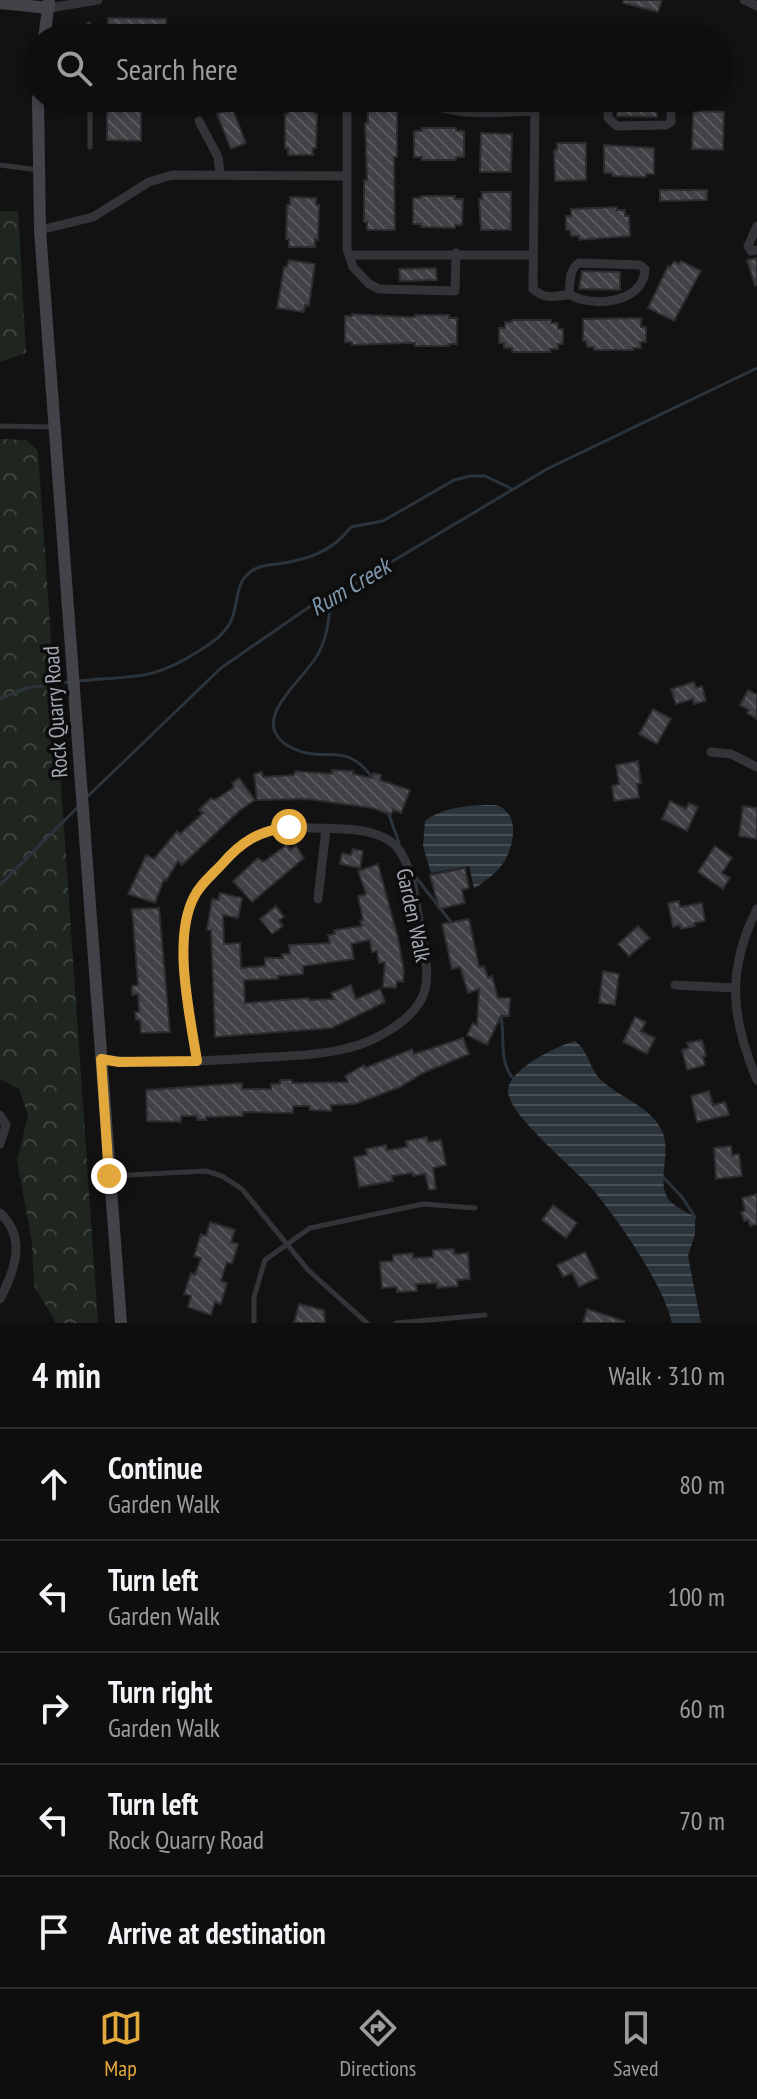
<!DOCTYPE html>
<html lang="en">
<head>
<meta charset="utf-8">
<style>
  :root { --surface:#0e0e0e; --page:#1c1c1c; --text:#f1f3f6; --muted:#9b9c9e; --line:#2e2e2e; --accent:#e3a83b }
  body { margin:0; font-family:"PT Sans Narrow",sans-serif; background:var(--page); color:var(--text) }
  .stop { position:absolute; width:24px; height:24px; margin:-18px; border:6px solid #e3a83b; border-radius:50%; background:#fff }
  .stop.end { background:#e3a83b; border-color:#fff; box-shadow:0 2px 8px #0008 }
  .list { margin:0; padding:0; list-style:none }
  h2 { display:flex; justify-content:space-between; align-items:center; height:104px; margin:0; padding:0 32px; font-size:34px }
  h2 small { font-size:26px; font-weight:400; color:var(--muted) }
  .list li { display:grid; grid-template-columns:52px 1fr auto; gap:24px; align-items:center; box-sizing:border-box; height:112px; padding:0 32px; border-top:2px solid var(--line) }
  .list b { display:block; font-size:30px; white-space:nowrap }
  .list p { margin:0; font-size:26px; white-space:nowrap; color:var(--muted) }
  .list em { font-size:26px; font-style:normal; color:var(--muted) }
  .icon { flex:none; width:44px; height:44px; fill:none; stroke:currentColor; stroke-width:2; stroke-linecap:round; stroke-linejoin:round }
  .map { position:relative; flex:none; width:757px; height:1323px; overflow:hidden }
  .search { position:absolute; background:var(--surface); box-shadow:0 2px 6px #0004; left:24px; right:24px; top:24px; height:88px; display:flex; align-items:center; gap:20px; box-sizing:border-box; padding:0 28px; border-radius:44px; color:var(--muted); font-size:30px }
  .sheet { height:664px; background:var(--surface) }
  nav { display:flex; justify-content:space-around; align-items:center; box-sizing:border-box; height:112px; border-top:2px solid var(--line); background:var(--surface); font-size:22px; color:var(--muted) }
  nav a { display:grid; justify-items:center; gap:4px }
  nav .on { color:var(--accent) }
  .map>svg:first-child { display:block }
</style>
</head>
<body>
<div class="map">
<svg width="757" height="1323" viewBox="0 0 757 1323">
  <defs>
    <pattern id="forest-crowns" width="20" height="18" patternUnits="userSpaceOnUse" patternTransform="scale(2)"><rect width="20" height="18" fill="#1f261f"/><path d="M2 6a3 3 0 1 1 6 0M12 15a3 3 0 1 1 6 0" fill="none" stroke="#3d433d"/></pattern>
    <pattern id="water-rules" width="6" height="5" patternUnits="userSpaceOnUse" patternTransform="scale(2)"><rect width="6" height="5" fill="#2c343b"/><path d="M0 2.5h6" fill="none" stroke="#484f55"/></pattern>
    <pattern id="building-back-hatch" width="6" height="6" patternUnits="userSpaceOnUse" patternTransform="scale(2)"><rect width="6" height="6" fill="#414246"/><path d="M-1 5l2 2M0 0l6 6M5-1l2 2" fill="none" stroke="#595a5e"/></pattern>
  </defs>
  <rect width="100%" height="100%" fill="#121213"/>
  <path fill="url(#forest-crowns)" d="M0,211H18L26,353L0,362Z
    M0,439L26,440L38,451L98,1323H56L34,1286L32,1243L17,1161L28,1115L19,1089L0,1079Z"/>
  <path fill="url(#water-rules)" d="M496,805C520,813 515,843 504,862C497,873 485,881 474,889L469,866L431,873L423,846L425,821C444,806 473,805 496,805Z
    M575,1041C589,1051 589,1069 602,1081C622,1099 652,1107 663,1133C671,1155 656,1182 669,1200C675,1207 687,1212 695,1217V1234L688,1256L701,1323H672C664,1286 619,1221 594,1191C575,1168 507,1115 508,1090C509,1069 557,1046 575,1041Z"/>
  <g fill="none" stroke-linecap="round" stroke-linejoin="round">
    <path stroke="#2c343b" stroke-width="3" d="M331,598C329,617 328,635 319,652C307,679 242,722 292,748C326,765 345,738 374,780
      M77,681C132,675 149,683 199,651C212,642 222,637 230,623C239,607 234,585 249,573C257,566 267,565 277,564C307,560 332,552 351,527L383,521L454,480L470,476H485L510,488
      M0,699L26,688L69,682
      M87,797L221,668L315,603L331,598L547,469L757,368
      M388,812L399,843
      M414,875L454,926
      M0,885L79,806
      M500,1013C506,1035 498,1059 512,1077
      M663,1177L682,1197L695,1217"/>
  </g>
  <path fill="url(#building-back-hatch)" stroke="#2c2c2f" stroke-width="2" d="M624,0H662L658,12L623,3Z
    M108,18L166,19V37L112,38V29H108Z
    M107,98H141V141L107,140Z
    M368,98H400L397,115V157H394L395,230H367V222H364V180H367L365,123H368Z
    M618,104H657V117L617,116Z
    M288,106H314V114H317L316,148H313V155H288V148H285V114H288Z
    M232,108L246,143L231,149L217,114Z
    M693,111L724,112L723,150L692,149Z
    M422,128H456V131H464V157H456V160H422V157H414V131H422Z
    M481,133L512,134L511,172H480Z
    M557,143H586V180L555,181L554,150H557Z
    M604,145L654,148V174H646V177L612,176V173H604Z
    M660,190H707V200L660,201Z
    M482,192H511V230H481L479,199H482Z
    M421,196H455V199H463L462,225H455V228L421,227V224H413V198H421Z
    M290,197L316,198V205H319L318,240L315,239V247H289V239H286L287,205H290Z
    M617,207V210H625V216H629L630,236L579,240V236H571L570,230H566V216H571V209Z
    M757,258V285L755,286L747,260Z
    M289,260L315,264L309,306L305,305L304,312L277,308L284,267H287Z
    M674,261L679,264L681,261L701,271L674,321L648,308L668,266L670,267Z
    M436,268L437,280L400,281L399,269Z
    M582,271L620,272V290L579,289Z
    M352,314L407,317H415V315H449V318H457V344H449V346H415V343H407L352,345V342H345V316H352Z
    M641,318V327H646V342H640L641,348H633V350H594V347H587L586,341H583V319Z
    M512,320H551V323H558V329H563V344H558V349H550V352H512V348H504V343H499V328H505V322H512Z
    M694,682L696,688L702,686L706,701L694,704L693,699L676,704L671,689Z
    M748,690L757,695V719L747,713L749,710L740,705Z
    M653,709L671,719L657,744L639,734Z
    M638,761L641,783L637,784L639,798L614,801L612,786L619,784L616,765Z
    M332,770L353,771V774L372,778L373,773L381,775L380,780L410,790L401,813L393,810L391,815L373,808L306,799L257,800L254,774L262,772L263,777L294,775L295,771L332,774Z
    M239,778L255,800L239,811L182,865L178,861L166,881L164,879L155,903L128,894L146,855L154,859L177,831L180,834L203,813L199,810L211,798L214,800L218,798L234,787L232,783Z
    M670,801L686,809L689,803L698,807L687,831L662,819Z
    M743,806L757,808V839L739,836Z
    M287,845L290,850L296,846L304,858L252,902L233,881L258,858L263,862Z
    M715,846L732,858L722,873L730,878L723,889L698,872Z
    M353,849L363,851L360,868L340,864L342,853L351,855Z
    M378,864L398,938L404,971L403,982L397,981L396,988L383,987L385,962L379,963L377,951L372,952L370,940L351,944L354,959L303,966V974L278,976V979L244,980L245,1003L309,998V1000L334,999L331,993L351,985L356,999L380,989L385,1002L332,1028L215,1037L211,930H207L212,899L218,900L220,893L242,898L238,918L223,915L224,944L240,943L241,968L265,966V958H283L282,954H290L289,945L330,943L328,935L335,934L334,930L362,926L360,921L363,920L358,896L366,894L358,871Z
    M465,868L469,888L462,890L465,903L439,909L430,875Z
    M679,901L680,907L702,903L705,921L694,923L695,926L681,929L680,925L673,927L668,903Z
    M276,906L284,917L279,920L283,926L272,934L260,919Z
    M159,908L170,1032L141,1033L140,1020H136L135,1012H139L138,994L132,995V986L138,985L132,909Z
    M469,919L479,967L484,966L488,978L492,976L498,998H510L509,1016H501L487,1045L467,1035L473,1023L477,1026L479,989L468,993L460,967L452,969L442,924Z
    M638,926L650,938L629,956L618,944Z
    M603,971L619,974L615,1005L599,1003Z
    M635,1017L646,1022L641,1031L655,1038L647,1054L623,1042Z
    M463,1038L469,1054L423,1073L400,1087L355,1104L331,1105V1111L310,1110L309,1106H293V1113L243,1112V1116L206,1117V1120H197V1116H181V1122L147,1121L146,1090L242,1083V1089H271V1084H280V1080H292V1083L348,1082L345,1076L364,1065L365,1068L412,1049L414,1054Z
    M702,1040L706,1056L703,1057L705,1065L687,1070L682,1050L689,1048L687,1043Z
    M709,1091L713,1105L725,1102L729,1115L697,1122L691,1096Z
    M427,1137L428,1142L441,1140L446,1165L433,1168L436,1189L429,1190L425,1174L413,1176L412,1173L392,1176L393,1181L359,1187L354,1157L367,1155L366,1149L386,1145L387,1150L407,1147L406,1141Z
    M731,1146L732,1155L739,1154L742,1176L716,1179L714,1148Z
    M757,1194V1224L750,1226L748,1220L744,1221L741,1212L745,1211L742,1198Z
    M553,1205L577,1223L566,1238L542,1220Z
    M210,1222L235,1230L231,1242L238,1244L232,1264L227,1262L221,1281L227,1283L221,1304L215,1302L211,1315L188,1307L191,1296L184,1294L191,1273L195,1275L201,1258L194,1256L201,1234L206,1236Z
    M454,1249V1254L468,1253L470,1279L457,1280L458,1286L437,1288V1283L416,1284L417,1291L397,1292V1287L382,1288L380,1262L393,1261V1255L413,1253V1258L433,1257V1250Z
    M585,1252L598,1278L579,1287L572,1273L563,1277L557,1265Z
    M299,1304L324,1310L325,1323H294Z
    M587,1309L624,1321V1323H583Z"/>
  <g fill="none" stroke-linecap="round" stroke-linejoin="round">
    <path stroke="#333438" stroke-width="5" d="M89,24V38
      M90,98V147
      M0,165L38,170
      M0,426L53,427
      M110,1176L206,1171L222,1176L242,1189L308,1270L367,1323
      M254,1323V1297L265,1260L310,1228L423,1204L475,1208
      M396,1323L485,1315"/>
    <path stroke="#333438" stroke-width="9" d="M744,0L757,6
      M49,8L98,0
      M474,32V38
      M347,98V249L353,267L369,284L379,289L455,291L456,253
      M416,98C455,118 491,112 534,111
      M484,98V112
      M535,98L533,289C546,300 553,296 568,295C572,294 575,298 580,299C603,306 644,300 645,269L640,265L579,263C569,269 570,284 569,294
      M608,98V118L617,126L666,125L671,122V98
      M199,121L218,157L220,174
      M757,226L748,246L751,251L757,250
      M40,230L93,217L149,182L172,175L346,176
      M349,255H533
      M711,752L731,754L757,767
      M318,899L326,829
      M757,909C726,971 731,1018 757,1080
      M675,985L735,988
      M101,1059C150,1065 202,1061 252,1058C284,1056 317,1056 348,1048C374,1042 410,1022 422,998C431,979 425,953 421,933C416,907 414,866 396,846C377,827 341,829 315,828C266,827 253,830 220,867C210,877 198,886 193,899C173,943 190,1015 197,1061
      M0,1115L6,1125L0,1144
      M0,1213C27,1238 15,1270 0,1299"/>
    <path stroke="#414348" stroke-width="12" d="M0,3L49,8
      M44,38L49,2
      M38,98L40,230L121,1323"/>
  </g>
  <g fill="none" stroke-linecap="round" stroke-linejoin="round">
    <path stroke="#e3a83b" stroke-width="10" d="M109,1176L101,1059L119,1062L197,1061C190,1015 172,939 194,897C200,884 212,875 222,864C242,841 259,831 289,827"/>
  </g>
  <g text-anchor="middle" stroke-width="7" stroke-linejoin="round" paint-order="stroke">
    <g font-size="22" fill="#a4a9b3" stroke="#0d0d0e">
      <text transform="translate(55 712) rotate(-94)" y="8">Rock Quarry Road</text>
      <text transform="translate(414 915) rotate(78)" y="8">Garden Walk</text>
    </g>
    <g font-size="24" font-style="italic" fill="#7e97ac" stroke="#0d0d0e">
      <text transform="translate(350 587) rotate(-31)" y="8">Rum Creek</text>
    </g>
  </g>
</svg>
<div class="stop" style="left:289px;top:827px"></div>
<div class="stop end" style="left:109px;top:1176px"></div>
<div class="search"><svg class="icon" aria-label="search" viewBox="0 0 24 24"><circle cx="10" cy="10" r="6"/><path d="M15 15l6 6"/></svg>Search here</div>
</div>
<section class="sheet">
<h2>4 min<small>Walk · 310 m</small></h2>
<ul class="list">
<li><svg class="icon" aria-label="ahead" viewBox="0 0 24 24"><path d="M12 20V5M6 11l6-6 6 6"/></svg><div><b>Continue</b><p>Garden Walk</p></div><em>80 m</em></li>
<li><svg class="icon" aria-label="left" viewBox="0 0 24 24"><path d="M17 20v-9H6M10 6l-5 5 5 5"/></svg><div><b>Turn left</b><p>Garden Walk</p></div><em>100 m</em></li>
<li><svg class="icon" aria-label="right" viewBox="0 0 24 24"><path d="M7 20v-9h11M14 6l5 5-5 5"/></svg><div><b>Turn right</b><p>Garden Walk</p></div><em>60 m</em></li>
<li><svg class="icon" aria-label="left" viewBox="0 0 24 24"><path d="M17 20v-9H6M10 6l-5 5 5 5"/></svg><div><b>Turn left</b><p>Rock Quarry Road</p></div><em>70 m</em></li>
<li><svg class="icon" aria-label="arrive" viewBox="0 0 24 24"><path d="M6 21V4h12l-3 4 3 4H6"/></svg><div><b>Arrive at destination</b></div></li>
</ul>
</section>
<nav>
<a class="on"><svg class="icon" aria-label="map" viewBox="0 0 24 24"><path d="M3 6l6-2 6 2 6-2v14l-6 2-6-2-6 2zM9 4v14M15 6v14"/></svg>Map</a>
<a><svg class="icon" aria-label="directions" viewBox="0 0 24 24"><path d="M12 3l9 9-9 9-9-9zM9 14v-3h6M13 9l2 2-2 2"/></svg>Directions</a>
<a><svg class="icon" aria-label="saved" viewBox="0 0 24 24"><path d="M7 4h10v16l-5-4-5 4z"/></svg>Saved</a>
</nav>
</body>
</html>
